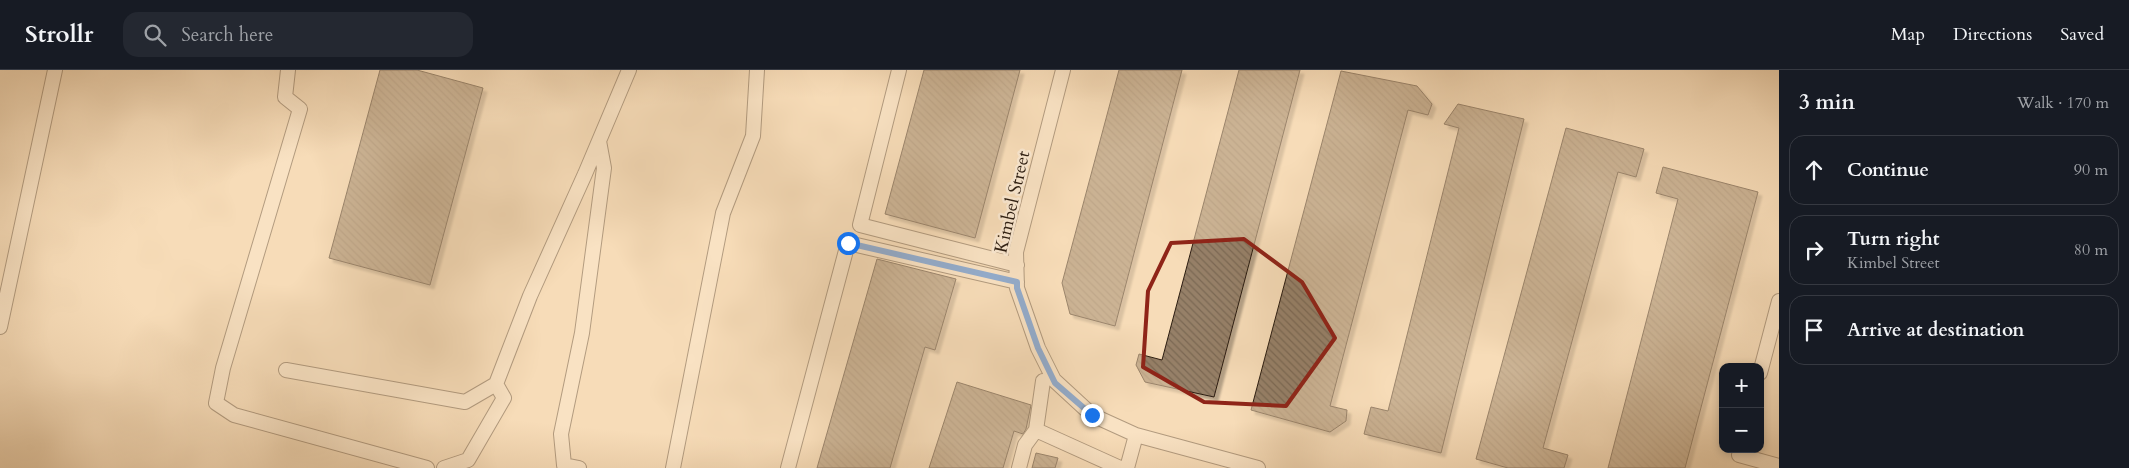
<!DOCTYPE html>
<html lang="en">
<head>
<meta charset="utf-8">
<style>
  :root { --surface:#171b24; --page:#242831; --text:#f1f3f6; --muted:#9ea1a6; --line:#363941 }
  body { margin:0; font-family:Cardo,serif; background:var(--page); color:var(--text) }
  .controls { position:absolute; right:15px; bottom:15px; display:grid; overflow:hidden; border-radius:10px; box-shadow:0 2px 8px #0003 }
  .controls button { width:45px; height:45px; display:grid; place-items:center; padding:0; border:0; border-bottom:1px solid var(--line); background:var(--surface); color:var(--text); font:25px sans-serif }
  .stop { position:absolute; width:15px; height:15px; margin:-11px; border:4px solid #1a73e8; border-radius:50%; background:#fff }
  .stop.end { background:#1a73e8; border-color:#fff; box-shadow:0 1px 5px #0008 }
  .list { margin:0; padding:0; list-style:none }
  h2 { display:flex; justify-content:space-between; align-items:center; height:65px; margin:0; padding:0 20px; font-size:21px }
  h2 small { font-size:16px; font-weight:400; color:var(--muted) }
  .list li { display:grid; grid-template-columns:32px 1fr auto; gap:15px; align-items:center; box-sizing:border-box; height:70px; margin:0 10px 10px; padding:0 10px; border:1px solid var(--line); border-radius:15px }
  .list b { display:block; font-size:19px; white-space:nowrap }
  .list p { margin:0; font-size:16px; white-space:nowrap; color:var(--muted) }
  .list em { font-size:16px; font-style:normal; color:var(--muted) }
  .icon { flex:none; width:28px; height:28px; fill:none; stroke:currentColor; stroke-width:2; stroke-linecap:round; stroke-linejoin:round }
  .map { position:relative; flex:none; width:1779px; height:398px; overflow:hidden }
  header { display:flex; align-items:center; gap:30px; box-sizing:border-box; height:70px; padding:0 25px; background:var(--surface); border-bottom:1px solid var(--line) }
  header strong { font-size:24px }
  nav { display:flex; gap:28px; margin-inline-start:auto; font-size:18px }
  .search { width:350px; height:45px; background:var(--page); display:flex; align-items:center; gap:12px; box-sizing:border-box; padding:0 18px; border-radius:15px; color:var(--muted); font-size:19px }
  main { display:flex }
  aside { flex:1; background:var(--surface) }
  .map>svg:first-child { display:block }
</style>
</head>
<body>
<header>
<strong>Strollr</strong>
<div class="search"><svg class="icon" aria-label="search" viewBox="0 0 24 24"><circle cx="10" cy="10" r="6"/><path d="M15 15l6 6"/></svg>Search here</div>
<nav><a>Map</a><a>Directions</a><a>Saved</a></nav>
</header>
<main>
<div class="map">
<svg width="1779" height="398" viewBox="0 0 1779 398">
  <defs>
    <pattern id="building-back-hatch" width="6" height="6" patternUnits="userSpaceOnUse" patternTransform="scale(1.25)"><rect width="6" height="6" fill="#968068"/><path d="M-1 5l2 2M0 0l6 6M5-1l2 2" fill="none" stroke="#7b6854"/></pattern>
    <filter id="shadow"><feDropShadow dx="4" dy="4" stdDeviation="1" flood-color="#0004"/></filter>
  </defs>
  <rect width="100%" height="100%" fill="#f7dcb8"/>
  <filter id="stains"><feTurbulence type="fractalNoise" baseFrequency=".004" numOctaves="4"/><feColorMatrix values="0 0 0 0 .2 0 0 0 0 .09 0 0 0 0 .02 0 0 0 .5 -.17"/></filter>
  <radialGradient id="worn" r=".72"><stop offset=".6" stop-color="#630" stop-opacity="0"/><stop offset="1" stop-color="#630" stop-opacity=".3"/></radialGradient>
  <path fill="url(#building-back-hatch)" stroke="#2c1d11" filter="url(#shadow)" d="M380,0H417L483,18L430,215L329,188Z
    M924,0H1020L975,168L885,144Z
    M1119,0H1182L1115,256L1070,244L1062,213Z
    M1239,0H1300L1214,327L1145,312L1136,295L1139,284L1162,290Z
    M1341,1L1417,16L1432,34L1428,45L1408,40L1330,336L1347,340L1346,351L1330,362L1251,340Z
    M1458,34L1524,49L1441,383L1364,364L1371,337L1388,341L1459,58L1444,54Z
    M1566,58L1644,79L1636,107L1618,102L1543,378L1568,385L1564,398H1508L1476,389Z
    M1663,97L1758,122L1685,398H1608L1678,129L1656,123Z
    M877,189L956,209L935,280L925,277L890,398H817Z
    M957,312L1031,335L1026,359L1023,364L1014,361L1003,398H929Z
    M1036,383L1058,388L1055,398H1032Z"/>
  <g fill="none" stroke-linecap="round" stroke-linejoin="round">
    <defs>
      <path id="minor" d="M288,0L285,27L300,39L223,298L216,333L234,345L427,398
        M899,0L860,155L1017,195
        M1063,0L1016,182L1017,218L1038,278L1054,310L1092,345L1136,365L1258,398
        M0,257L55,0
        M286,300L465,332L496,314L530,226L585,104L629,0
        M1760,303L1779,231
        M1036,360L1043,311
        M1739,385L1779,396
        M444,398L468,390L504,328L496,314
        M579,398L564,395L561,364L582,263L604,98L599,71
        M673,398L723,143L753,66L757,0
        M788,398L848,173L1017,212
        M1019,398L1025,375L1036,360L1120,398
        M1127,398L1136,365"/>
    </defs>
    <use href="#minor" stroke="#5f4d3b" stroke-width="16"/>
    <use href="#minor" stroke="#fae8d1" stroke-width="14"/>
  </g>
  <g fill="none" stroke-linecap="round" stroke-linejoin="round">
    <path stroke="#1a73e8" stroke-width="6" d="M848,173L1017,212V218L1038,278L1055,313L1092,345"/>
  </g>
  <path d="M0 0H1779V398H0ZM1244,169L1302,212L1335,268L1286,336L1204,332L1143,297L1148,221L1171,173Z" fill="#f7dcb8" fill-opacity=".55" fill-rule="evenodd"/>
  <path fill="none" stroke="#8f2418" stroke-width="4" stroke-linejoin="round" d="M1244,169L1302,212L1335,268L1286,336L1204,332L1143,297L1148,221L1171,173Z"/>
  <g text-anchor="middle" stroke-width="5" stroke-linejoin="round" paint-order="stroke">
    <g font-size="18" fill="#2c1d11" stroke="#fae8d1">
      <text transform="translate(1012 132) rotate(-77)" y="6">Kimbel Street</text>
    </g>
  </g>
  <rect width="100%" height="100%" filter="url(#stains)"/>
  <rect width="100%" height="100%" fill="url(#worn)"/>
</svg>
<div class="controls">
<button>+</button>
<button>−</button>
</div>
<div class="stop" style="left:848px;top:173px"></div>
<div class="stop end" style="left:1092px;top:345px"></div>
</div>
<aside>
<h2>3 min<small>Walk · 170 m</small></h2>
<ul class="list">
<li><svg class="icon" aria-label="ahead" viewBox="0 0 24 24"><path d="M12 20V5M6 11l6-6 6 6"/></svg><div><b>Continue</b></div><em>90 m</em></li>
<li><svg class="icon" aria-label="right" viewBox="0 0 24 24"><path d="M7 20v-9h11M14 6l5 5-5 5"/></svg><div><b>Turn right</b><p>Kimbel Street</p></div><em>80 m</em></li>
<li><svg class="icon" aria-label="arrive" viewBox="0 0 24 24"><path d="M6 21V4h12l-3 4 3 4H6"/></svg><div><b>Arrive at destination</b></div></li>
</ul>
</aside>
</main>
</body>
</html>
